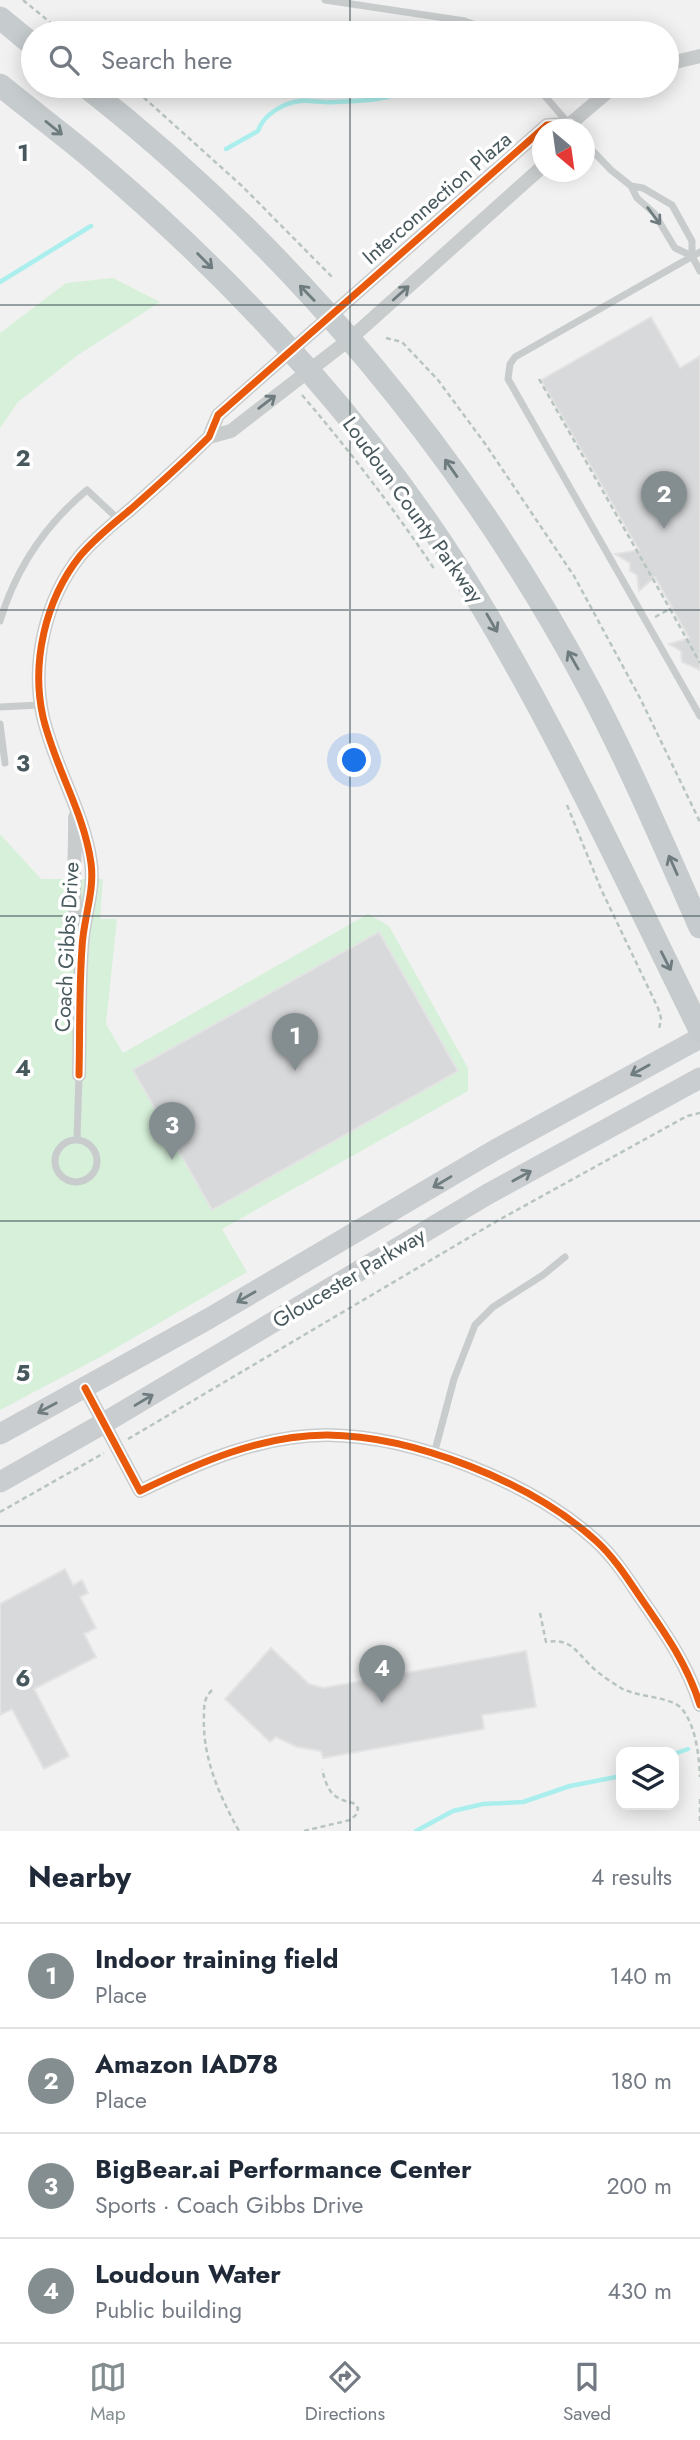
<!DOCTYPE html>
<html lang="en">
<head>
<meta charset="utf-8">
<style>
  :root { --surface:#fff; --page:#f2f2f3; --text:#1f2937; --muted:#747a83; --line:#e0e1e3; --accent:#848e91 }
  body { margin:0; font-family:Jost,sans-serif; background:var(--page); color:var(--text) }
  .controls { position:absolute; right:21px; bottom:21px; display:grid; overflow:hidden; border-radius:14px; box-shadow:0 4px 18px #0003 }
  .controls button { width:63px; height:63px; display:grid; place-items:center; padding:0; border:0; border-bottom:2px solid var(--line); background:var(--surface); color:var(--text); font:35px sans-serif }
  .compass { position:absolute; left:532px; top:119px; width:63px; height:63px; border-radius:50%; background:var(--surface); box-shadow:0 4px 18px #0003; rotate:151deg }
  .you { position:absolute; left:355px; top:761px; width:24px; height:24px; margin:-18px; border:5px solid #fff; border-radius:50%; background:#1a73e8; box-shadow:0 0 0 10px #1a73e833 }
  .badge { display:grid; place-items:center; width:46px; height:46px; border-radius:50%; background:var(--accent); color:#fff; font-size:23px; font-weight:700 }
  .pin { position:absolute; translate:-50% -58px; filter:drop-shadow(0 2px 4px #0008) }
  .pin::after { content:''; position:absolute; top:37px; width:24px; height:21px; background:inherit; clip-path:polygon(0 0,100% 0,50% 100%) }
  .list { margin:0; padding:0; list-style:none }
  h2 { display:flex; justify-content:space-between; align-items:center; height:91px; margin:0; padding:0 28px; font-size:30px }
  h2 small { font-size:23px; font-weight:400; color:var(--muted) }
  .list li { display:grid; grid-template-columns:46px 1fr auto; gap:21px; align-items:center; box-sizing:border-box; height:105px; padding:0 28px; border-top:2px solid var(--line) }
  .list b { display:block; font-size:26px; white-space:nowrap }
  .list p { margin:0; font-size:23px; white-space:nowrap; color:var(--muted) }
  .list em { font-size:23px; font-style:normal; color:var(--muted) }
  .icon { flex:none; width:38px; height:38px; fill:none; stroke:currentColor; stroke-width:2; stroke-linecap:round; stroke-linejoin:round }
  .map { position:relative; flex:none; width:700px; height:1831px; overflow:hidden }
  .search { position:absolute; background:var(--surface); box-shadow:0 4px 18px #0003; left:21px; right:21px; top:21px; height:77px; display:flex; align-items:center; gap:18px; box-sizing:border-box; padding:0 24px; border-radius:38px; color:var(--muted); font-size:26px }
  .sheet { height:511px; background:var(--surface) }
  nav { display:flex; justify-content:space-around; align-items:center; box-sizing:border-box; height:98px; border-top:2px solid var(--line); background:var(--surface); font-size:19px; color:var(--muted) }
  nav a { display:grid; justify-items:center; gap:4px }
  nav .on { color:var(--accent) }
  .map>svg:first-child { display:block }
</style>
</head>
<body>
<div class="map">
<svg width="700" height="1831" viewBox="0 0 700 1831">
  <rect width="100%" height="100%" fill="#f2f1f1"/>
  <path fill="#d6f0d9" d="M113,278L160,302L78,355L18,402L0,428V333L66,283Z
    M0,834L41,879H103L100,919H117L106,1024L123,1053L368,914L389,926L468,1068V1091L222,1229L247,1272L104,1355L0,1410Z"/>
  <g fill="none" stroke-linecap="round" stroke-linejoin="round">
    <path stroke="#aaefed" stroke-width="4.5" d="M570,33L588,26L608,23
      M226,149L258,131C263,115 283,103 300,101C311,100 323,103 334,102C359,101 392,101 414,86
      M0,282L91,226
      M674,1754L688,1749
      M416,1831L453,1811L483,1804L523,1802L570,1786L621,1776"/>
  </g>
  <path fill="#d8d9da" stroke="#e3e3e4" stroke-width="2" d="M651,317L680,368L700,356V670L682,662L681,651L669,644L689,638L655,577L639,591L637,575L630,571V563L615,554L639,550L541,380Z
    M379,932L458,1071L212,1210L133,1070Z
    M65,1569L73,1585L82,1580L88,1593L80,1597L96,1628L84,1634L96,1657L34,1689L69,1756L44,1769L12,1709L0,1715V1604Z
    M271,1648L309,1684L323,1688L526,1651L536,1707L482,1715L484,1729L323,1758L321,1751L297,1747L276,1737L270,1742L225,1699Z"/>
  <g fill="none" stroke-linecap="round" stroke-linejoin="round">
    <path stroke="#b8c5be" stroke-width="2.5" stroke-dasharray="5 3.5" stroke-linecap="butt" d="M23,0L63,33
      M131,86L242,186L333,278
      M386,338L402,342L438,380L486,445L574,576L640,698L700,822
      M539,379L670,609
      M302,395C350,451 394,509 435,570
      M655,617L670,609L700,663
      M567,805L601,889L658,1008L661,1018L659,1030
      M128,1439L497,1221L687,1116L700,1113
      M0,1512L104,1453
      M540,1613L546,1642C570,1638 575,1650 590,1665C599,1674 611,1682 621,1688C639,1698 671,1696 682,1709C696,1726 699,1756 700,1777
      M212,1690C204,1698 204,1705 204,1715C202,1757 219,1795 239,1831
      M700,1799V1823
      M304,1831L350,1820L357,1814L358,1808L353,1803C332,1799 327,1790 322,1769"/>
    <path stroke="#c9cccd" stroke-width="7" d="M325,0L465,21L481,27L488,33
      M536,86L570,125
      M584,142L611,170L631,186L637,198L654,213L675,248L692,256
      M631,186L643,188L672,205L692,241V256L700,271
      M700,252L515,357L510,364L508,379L700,716
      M0,621C16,568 45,525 87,490L118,519
      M0,707L40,705
      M0,724L5,763
      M77,1140L79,1075
      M55 1161a21 21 0 1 1 42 0a21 21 0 1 1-42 0Z
      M434,1454L454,1379L475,1325L493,1307L543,1275L565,1257"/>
    <path stroke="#c9cccd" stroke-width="14" d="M667,64L700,56
      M568,130L570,124L610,90L619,86
      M209,437L231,431L350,339L542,167
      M75,817C76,859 70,899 80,940
      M79,1075C80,1033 79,990 82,948C83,919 95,892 91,863C84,812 55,768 43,717C31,663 45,600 80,556C95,538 113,524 131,509C157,486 184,462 209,437L218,415L547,125L570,124
      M85,1388L140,1491C198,1463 261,1435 327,1435C414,1436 531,1482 595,1540C612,1555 626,1576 638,1594C663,1630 687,1663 700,1705"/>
    <path stroke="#c9cdcf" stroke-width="21" d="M0,1434L208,1319L495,1150L700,1038
      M0,1482L104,1423L488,1194L700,1078"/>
    <path stroke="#c6cbcd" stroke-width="23" d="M0,18L33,45
      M0,85C34,113 70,139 103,168C247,291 383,441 481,605C563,742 629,887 700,1030
      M85,86C293,249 467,458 591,692C631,768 665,848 700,927"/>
    <defs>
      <path id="cycleway" d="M79,1075C80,1033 79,990 82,948C83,919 95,892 91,863C84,812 55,768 43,717C31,663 45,600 80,556C95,538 113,524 131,509C157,486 184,462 209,437L218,415L547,125L570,124
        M85,1388L140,1491C198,1463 261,1435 327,1435C414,1436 531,1482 595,1540C612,1555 626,1576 638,1594C663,1630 687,1663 700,1705"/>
    </defs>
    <use href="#cycleway" stroke="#fff" stroke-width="11"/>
    <use href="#cycleway" stroke="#e8590c" stroke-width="7"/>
  </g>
  <defs><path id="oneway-shaft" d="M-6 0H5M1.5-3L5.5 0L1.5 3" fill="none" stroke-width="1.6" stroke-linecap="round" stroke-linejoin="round" transform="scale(1.75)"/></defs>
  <g stroke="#6e7b7f">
    <use href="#oneway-shaft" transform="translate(54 128) rotate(39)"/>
    <use href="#oneway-shaft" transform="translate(205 261) rotate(45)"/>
    <use href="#oneway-shaft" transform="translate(307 293) rotate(-134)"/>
    <use href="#oneway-shaft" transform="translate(451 468) rotate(-125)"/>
    <use href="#oneway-shaft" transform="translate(492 623) rotate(60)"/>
    <use href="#oneway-shaft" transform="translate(573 660) rotate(-120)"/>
    <use href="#oneway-shaft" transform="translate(673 865) rotate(-114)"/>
    <use href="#oneway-shaft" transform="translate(666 961) rotate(63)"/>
  </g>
  <g stroke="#6f7c7f">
    <use href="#oneway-shaft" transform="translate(654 216) rotate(53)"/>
    <use href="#oneway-shaft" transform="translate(401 293) rotate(-42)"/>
    <use href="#oneway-shaft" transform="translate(267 402) rotate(-38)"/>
  </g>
  <g stroke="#6f7c80">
    <use href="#oneway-shaft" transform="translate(640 1070) rotate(151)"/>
    <use href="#oneway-shaft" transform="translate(522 1176) rotate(-29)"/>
    <use href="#oneway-shaft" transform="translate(442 1182) rotate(149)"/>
    <use href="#oneway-shaft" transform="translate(246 1297) rotate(150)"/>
    <use href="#oneway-shaft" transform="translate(144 1400) rotate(-31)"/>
    <use href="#oneway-shaft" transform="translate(47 1408) rotate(152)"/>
  </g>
  <path fill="none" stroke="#48595e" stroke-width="2" stroke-opacity="0.55" d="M350,0V33M350,86V1831M0,305H700M0,610H700M0,916H700M0,1221H700M0,1526H700"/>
  <g text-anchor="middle" stroke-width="7" stroke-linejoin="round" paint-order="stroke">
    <g font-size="21" fill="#48595e" stroke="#fff">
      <text transform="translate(437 198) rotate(-41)" y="7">Interconnection Plaza</text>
      <text transform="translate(413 510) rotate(54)" y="7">Loudoun County Parkway</text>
      <text transform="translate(67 947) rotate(-87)" y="7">Coach Gibbs Drive</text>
      <text transform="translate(349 1278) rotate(-31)" y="7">Gloucester Parkway</text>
    </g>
  </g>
  <g font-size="23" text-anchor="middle" font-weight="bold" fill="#48595e" stroke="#fff" stroke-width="7" stroke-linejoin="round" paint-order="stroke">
    <text x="23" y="161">1</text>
    <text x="23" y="466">2</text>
    <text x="23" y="771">3</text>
    <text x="23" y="1076">4</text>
    <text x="23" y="1381">5</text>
    <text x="23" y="1686">6</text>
  </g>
</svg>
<div class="controls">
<button><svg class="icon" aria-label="layers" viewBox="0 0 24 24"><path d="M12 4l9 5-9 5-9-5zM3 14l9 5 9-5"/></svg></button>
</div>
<svg class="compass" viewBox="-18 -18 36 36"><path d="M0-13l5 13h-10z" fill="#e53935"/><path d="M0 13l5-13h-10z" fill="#747a83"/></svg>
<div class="you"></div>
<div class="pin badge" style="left:295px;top:1071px">1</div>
<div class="pin badge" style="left:664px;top:529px">2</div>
<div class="pin badge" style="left:172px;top:1160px">3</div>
<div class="pin badge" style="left:382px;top:1703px">4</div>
<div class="search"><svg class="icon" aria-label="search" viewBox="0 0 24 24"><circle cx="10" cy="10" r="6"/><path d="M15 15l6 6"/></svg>Search here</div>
</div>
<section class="sheet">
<h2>Nearby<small>4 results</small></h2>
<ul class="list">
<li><span class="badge">1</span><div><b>Indoor training field</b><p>Place</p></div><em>140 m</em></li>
<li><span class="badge">2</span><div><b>Amazon IAD78</b><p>Place</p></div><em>180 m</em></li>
<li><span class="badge">3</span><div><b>BigBear.ai Performance Center</b><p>Sports · Coach Gibbs Drive</p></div><em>200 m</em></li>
<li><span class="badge">4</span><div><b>Loudoun Water</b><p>Public building</p></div><em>430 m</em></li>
</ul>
</section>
<nav>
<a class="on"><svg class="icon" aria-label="map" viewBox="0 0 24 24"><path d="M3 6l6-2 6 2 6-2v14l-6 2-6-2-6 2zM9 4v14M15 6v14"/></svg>Map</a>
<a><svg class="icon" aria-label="directions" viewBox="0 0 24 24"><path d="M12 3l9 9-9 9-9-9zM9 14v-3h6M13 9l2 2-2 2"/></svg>Directions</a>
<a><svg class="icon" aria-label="saved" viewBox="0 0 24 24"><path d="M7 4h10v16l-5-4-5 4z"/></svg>Saved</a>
</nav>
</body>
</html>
